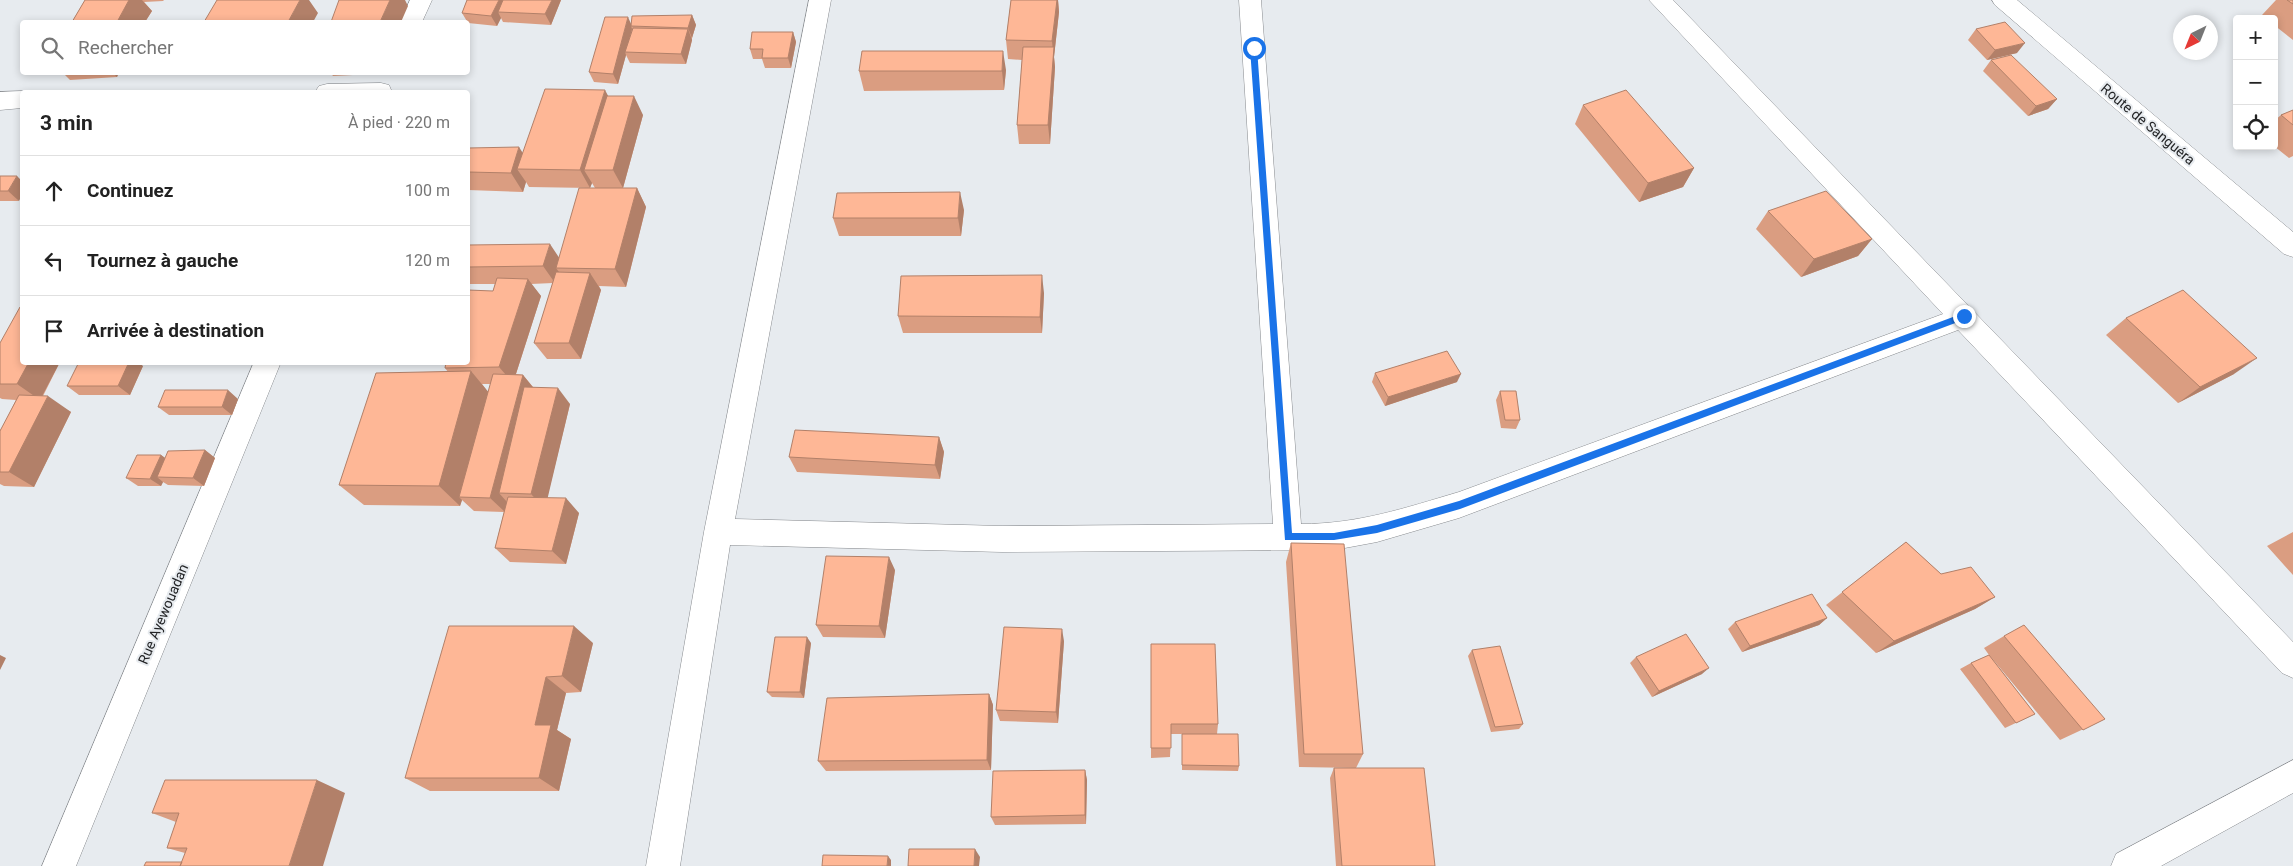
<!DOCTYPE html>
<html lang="fr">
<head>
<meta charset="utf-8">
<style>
  :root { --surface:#fff; --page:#f2f2f2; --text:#222; --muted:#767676; --line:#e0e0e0 }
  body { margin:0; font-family:Roboto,sans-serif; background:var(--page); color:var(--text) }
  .controls { position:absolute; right:15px; top:15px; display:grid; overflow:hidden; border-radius:5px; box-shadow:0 2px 8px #0003 }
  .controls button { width:45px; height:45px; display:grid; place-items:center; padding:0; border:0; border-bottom:1px solid var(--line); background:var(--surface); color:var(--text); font:25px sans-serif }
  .compass { position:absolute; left:2173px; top:15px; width:45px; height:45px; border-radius:50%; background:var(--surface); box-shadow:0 2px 8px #0003; rotate:223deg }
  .stop { position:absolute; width:15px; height:15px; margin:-11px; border:4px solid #1a73e8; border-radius:50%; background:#fff }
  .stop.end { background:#1a73e8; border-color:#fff; box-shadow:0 1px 5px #0008 }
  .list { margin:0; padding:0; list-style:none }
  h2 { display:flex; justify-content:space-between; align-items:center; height:65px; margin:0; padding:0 20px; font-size:21px }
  h2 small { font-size:16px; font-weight:400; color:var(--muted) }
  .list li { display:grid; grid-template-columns:32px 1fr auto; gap:15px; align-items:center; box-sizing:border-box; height:70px; padding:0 20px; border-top:1px solid var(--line) }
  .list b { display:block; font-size:19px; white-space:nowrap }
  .list em { font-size:16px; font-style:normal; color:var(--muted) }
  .icon { flex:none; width:28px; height:28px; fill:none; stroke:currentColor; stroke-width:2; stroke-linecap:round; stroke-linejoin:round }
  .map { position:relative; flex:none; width:2293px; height:866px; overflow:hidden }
  .search { position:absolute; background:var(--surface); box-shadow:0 2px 8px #0003; left:20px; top:20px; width:450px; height:55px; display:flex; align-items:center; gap:12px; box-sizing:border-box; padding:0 18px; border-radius:5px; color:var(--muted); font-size:19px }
  .panel { position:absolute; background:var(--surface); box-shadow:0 2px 8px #0003; left:20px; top:90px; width:450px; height:275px; border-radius:5px }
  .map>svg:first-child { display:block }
</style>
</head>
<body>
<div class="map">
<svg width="2293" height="866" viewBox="0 0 2293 866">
  <rect width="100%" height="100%" fill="#e7ebef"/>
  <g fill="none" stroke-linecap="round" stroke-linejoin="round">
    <defs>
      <path id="minor" d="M410,0H432L422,22H400Z
        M809,0H831L735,519L1002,526L1273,524L1239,0H1261L1301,524C1358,524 1405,508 1459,492L1943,314L1649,0H1673L2293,642V678L2282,673L1958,330L1459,518L1377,542L1334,550L1002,552L730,545L680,866H646L704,532Z
        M1992,0H2017L2293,232V257L2284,254L1995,5Z
        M381,83L389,85L392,92H315L319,86L327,84Z
        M22,91L25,92H22V108L0,110V92Z
        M254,362H281L76,866H42Z
        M2293,760V793L2161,866H2111L2116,854Z"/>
    </defs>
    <use href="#minor" stroke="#888b8f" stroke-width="1"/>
    <use href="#minor" fill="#fff" fill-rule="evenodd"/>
  </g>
  <path fill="#da9d81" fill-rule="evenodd" d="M85,0H164L163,1L144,2L152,11L145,22H72Z
    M467,0H561L551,25L503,22L501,18L497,26L468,23L462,13Z
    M1011,0H1058L1059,12L1054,57L1055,67L1050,144H1019L1017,125L1022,60L1008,59L1006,40Z
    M2276,0H2293V40L2274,25V19H2267L2262,15Z
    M692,15L696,25L692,38V40L686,64L630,63L626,55L618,84L594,82L589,72L631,25Z
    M1976,29L2017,53L1987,60L1968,40Z
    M793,32L796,42L791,68H765L762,59H753L750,49Z
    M1991,60L2057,99L2048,109L2028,116L1983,71Z
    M1006,70L1004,90L864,91L859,71Z
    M62,72H119L117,77L70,80Z
    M202,72H248L247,74L203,73Z
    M330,72H373V74L333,76Z
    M608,96L643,115L623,188H595L592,183L590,188L529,187L526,182L523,192L468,190V148L523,153Z
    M1583,105L1694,168L1683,187L1639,202L1575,124Z
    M2293,110V156L2289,158L2274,146V121L2281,115Z
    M0,176L19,201H0Z
    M637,188L646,207L626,287L599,286L601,290L581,359H547L534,343L553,283L531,284L541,296L516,374L523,375L533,387L570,404L547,498L579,513L566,564L510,562L495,548L504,512L474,511L462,500L460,506L364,505L339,485L448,372L445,368L493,291L495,284H468V245L559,258ZM482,384H491L488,392Z
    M964,210L961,236H839L833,218Z
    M1768,211L1872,239L1858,256L1801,277L1756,229Z
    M1044,293L1042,333H903L898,316Z
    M2126,318L2234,374L2178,403L2106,335Z
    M0,343L22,362H60L43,396L71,412L34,487L4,486L0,484V429L1,430L16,400L2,399L0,398Z
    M143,366L130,395H79L67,386Z
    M1375,373L1457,382L1385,406L1372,382Z
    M1500,391L1520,420L1516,429L1501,428L1496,400Z
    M238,399L232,415H169L158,407Z
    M939,437L944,452L940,479L797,472L789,457Z
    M205,450L215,458L204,486L168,485L163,482L161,486H138L126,478L161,455L165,458Z
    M2293,532V575L2267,546Z
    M1906,542L1941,574L1995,597L1975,609L1876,653L1826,605Z
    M1291,543L1363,754L1356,768L1299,767L1286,562Z
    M895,570L885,638L823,637L816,625Z
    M1827,618L1819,625L1742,652L1728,629L1735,622Z
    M2004,636L2105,719L2060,740L1990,656L2035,714L2005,728L1960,669L1971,663L1989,655L1984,648Z
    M1064,641L1058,723L1000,721L996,710Z
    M593,643L581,692L566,693L557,730L571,739L559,791H430L405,778Z
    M811,643L804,698L772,697L767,692Z
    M1151,644L1218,724L1217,734L1239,766L1238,771L1182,770V734H1171L1170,757L1151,758Z
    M1472,650L1523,724L1519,729L1491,732L1468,656Z
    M1636,657L1702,674L1652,697L1630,663Z
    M989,694L993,705L991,770L826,771L818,761Z
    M1334,768L1435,866H1336L1330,778Z
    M1085,770L1087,780L1086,824L995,825L991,817Z
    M345,793L182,862L185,853L167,848L176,822L152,813Z"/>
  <path fill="#b28069" d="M129,0H142L152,11L145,22H117Z
    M300,0H309L318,13L313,22H288Z
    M390,0H405L408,6L401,22H380Z
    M499,0H509L498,12L501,18L497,26L491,16Z
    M552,0H561L551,25L545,14Z
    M1057,0H1058L1059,12L1054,57L1055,67L1050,144L1048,125L1053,52L1052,41Z
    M692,15L696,25L692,38L688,28Z
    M628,17L632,26H631L632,29L626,52H625L626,55L618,84L613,74Z
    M688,29L692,40L686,64L681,54Z
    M793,32L796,42L791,68L788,58Z
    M2025,43L2017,53L1987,60L1995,50Z
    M1003,51L1006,70L1004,90L1002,71Z
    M112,72H119L117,77Z
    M605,90L615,109L584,170L592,183L590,188L580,170Z
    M634,96L643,115L623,188L613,170Z
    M2057,99L2048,109L2028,116L2036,106Z
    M519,147L531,166L517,169L526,182L523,192L511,173Z
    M1694,168L1683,187L1639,202L1648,183Z
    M17,176L22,181V195L19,201L8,191Z
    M637,188L646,207L626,287L615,269Z
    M960,192L964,210L961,236L958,218Z
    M1872,239L1858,256L1801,277L1814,259Z
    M550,244L562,262L556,268L559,272L555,283L543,266Z
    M590,273L601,290L581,359L569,343Z
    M1042,275L1044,293L1042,333L1040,317Z
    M528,279L541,296L513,383L499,367Z
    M2257,358L2234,374L2178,403L2200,387Z
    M29,362H60L40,400L17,384Z
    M129,362H138L143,366L130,395L118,386Z
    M471,371L490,394L459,497L462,500L460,506L439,486Z
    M1461,374L1457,382L1385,406L1388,397Z
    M523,375L536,391L499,493L507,502L505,512L490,498Z
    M558,388L570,404L545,509L531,494Z
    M228,390L238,399L232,415L222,407Z
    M48,396L71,412L34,487L9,472Z
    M939,437L944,452L940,479L935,465Z
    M205,450L215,458L204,486L193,478Z
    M161,455L172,463L157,477L163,482L161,486L150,479Z
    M566,498L579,513L566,564L552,551Z
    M889,557L895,570L885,638L879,626Z
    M1995,597L1975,609L1876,653L1894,641Z
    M1827,618L1819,625L1742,652L1750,646Z
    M574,626L593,643L581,692L562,676Z
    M1062,629L1064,641L1058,723L1056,712Z
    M807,637L811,643L804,698L800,692Z
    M0,655L6,658L0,670Z
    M1709,668L1702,674L1652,697L1659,691Z
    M546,677L566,693L557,730L571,739L559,791L539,778L535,725Z
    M989,694L993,705L991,770L987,760Z
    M1085,770L1087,780L1086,824L1085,815Z
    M317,780L345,793L323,866H289Z
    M975,849L980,857L979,866H974Z
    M888,856L891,860V866H887Z"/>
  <path fill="#feb796" stroke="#b28069" d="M85,0H129L117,22H72Z
    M217,0H300L288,22H204Z
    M339,0H390L380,22H331Z
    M467,0H499L491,16L462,13Z
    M503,0H552L545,14L498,12Z
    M1011,0H1057L1052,41L1006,40Z
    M2287,0H2293V4Z
    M692,15L688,28L631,26L632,16Z
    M605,17H628L613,74L589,72Z
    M2005,22L2025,43L1995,50L1976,29Z
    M633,28L688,29L681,54L625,52Z
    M752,32H793L788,58H762L763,49H750Z
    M1023,47H1054L1048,125H1017Z
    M862,51H1003L1002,71H859Z
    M2011,55L2057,99L2036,106L1991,60Z
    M545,89L605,90L580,170L517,169Z
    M1626,90L1694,168L1648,183L1583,105Z
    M607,96H634L613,170H584Z
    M2293,110V125L2281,115Z
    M519,147L511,173L468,172V148Z
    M0,176H17L8,191H0Z
    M579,188H637L615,269L556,268Z
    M1826,191L1872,239L1814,259L1768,211Z
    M960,192L958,218H833L837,193Z
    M550,244L543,266L468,267V245Z
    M556,272L590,273L569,343H534Z
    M1042,275L1040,317L898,316L901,276Z
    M497,278L528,279L499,367L445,368L446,362H468V290L493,291Z
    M2183,290L2257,358L2200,387L2126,318Z
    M20,307H22V362H29L17,384H0V343Z
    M1447,351L1461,374L1388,397L1375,373Z
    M79,362H129L118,386H67Z
    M471,371L439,486L339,485L376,373Z
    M493,374L523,375L490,498L459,497Z
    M524,387L558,388L531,494L499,493Z
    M165,390H228L222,407H158Z
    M1500,391H1516L1520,420H1505Z
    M19,395L48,396L9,472H0V431Z
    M795,430L939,437L935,465L789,457Z
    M205,450L193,478L157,477L168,451Z
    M137,455H161L150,479L126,478Z
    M508,497L566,498L552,551L495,548Z
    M1906,542L1941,574L1971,567L1995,597L1894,641L1842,592Z
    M1291,543L1344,544L1363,754H1304Z
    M826,556L889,557L879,626L816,625Z
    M1812,594L1827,618L1750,646L1735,622Z
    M2024,625L2105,719L2083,730L2004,636Z
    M449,626H574L562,676L546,677L535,725H551L539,778H405Z
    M1004,627L1062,629L1056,712L996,710Z
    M1686,634L1709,668L1659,691L1636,657Z
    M775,637H807L800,692H767Z
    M1151,644H1215L1218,724H1171V748H1151Z
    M1500,646L1523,724L1495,727L1472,650Z
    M1989,655L2035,714L2016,723L1971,663Z
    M989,694L987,760L818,761L827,698Z
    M1182,734H1238L1239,766L1182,765Z
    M1334,768H1424L1435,866H1342Z
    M1085,770V815L991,817L993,771Z
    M165,780H317L289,866H180L187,848H167L179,813H152Z
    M909,849H975L974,866H908Z
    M823,855L888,856L887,866H822Z
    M146,862H182L180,866H144Z"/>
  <path fill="#1a73e8" d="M1254,46L1257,48L1292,533H1334L1377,525L1459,501L1961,314L1964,313L1967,316L1966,319L1460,509L1377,533L1334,540H1285L1250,48Z"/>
  <g text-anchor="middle" stroke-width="4" stroke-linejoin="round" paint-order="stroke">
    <g font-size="14" fill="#242527" stroke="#e7ebef">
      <text transform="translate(2148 124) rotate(40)" y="5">Route de Sanguéra</text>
      <text transform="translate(163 614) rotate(-67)" y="5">Rue Ayewouadan</text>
    </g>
  </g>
</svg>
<div class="controls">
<button>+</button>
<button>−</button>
<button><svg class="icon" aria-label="locate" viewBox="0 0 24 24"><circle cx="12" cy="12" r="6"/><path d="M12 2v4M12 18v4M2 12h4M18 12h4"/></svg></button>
</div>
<svg class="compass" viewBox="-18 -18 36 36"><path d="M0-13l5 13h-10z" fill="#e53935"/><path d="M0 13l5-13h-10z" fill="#767676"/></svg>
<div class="stop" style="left:1254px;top:48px"></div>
<div class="stop end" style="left:1964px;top:316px"></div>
<div class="search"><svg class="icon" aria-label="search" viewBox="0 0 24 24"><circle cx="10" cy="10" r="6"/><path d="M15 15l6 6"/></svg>Rechercher</div>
<section class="panel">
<h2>3 min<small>À pied · 220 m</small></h2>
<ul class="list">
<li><svg class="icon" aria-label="ahead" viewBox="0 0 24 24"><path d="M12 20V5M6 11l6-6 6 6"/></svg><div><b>Continuez</b></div><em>100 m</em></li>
<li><svg class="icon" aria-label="left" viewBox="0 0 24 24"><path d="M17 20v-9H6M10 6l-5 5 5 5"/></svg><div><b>Tournez à gauche</b></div><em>120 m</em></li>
<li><svg class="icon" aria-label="arrive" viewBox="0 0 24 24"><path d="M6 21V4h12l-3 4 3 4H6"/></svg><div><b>Arrivée à destination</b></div></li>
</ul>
</section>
</div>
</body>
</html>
